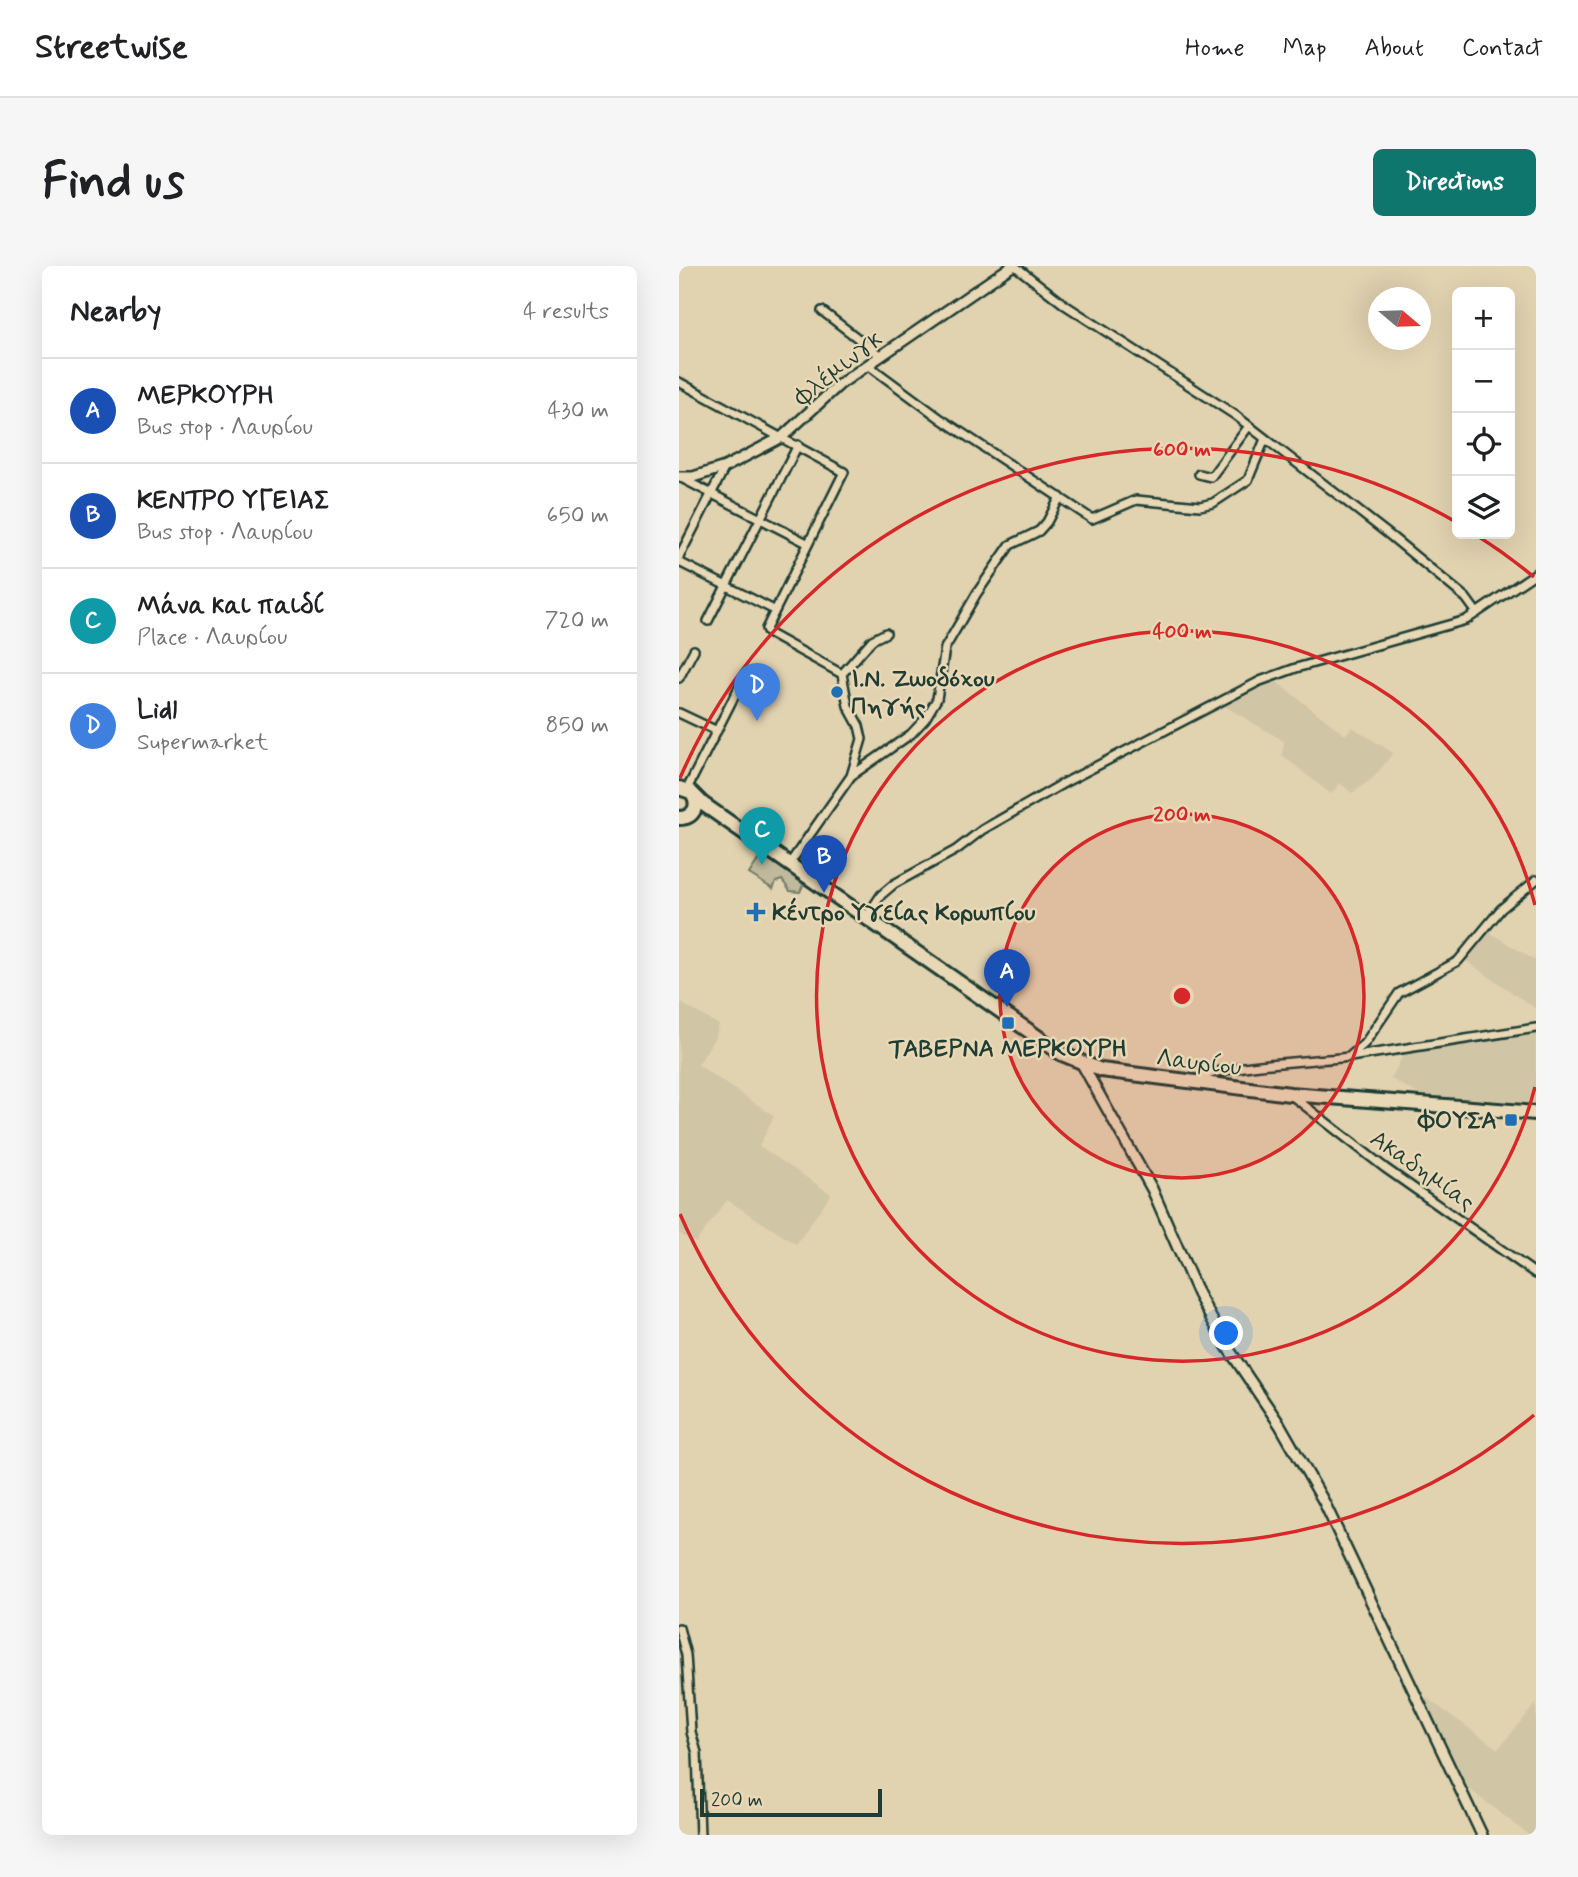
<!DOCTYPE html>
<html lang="en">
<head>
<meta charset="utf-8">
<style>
  :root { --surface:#fff; --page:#f6f6f6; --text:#202124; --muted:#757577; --line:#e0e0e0; --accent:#0f766e }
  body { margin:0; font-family:Mynerve,sans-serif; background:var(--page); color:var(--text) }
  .controls { position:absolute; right:21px; top:21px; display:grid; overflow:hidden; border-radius:10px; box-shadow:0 7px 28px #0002 }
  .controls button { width:63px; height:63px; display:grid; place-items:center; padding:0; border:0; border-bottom:2px solid var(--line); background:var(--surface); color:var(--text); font:35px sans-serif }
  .compass { position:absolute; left:689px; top:21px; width:63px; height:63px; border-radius:50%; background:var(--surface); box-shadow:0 7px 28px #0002; rotate:109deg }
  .scale { position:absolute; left:21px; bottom:18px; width:182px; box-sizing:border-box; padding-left:7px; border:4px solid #1f3d34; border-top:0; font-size:19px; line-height:24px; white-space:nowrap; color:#1f3d34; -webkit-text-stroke:5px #e9d8b5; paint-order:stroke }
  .you { position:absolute; left:548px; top:1068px; width:24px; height:24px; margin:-18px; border:5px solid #fff; border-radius:50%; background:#1a73e8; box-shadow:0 0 0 10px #1a73e833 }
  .badge { display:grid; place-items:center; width:46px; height:46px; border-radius:50%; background:var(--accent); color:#fff; font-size:23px; font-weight:700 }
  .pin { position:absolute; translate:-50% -58px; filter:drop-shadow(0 2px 4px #0008) }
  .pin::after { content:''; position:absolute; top:37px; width:24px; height:21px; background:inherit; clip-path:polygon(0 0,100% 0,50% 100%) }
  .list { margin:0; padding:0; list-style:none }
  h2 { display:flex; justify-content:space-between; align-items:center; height:91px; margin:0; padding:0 28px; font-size:30px }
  h2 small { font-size:23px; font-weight:400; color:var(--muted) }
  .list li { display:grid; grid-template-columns:46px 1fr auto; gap:21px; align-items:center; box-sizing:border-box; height:105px; padding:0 28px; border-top:2px solid var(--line) }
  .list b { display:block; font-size:26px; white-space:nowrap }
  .list p { margin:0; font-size:23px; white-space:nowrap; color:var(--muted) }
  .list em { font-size:23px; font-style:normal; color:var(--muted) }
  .icon { flex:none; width:38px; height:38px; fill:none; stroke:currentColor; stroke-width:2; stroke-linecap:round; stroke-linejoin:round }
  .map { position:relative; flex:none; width:857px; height:1569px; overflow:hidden; border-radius:10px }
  header { display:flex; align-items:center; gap:42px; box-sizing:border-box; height:98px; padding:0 35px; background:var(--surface); border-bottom:2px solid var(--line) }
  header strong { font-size:33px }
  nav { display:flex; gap:38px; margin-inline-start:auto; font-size:24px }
  .intro { display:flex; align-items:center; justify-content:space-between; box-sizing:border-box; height:168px; padding:0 42px }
  h1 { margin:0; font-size:49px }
  .button { padding:18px 32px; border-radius:10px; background:var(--accent); color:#fff; font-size:24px; font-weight:700 }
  main { display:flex; gap:42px; padding:0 42px }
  aside { flex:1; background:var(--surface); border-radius:10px; box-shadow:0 7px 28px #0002 }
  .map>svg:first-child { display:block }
</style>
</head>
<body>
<header>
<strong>Streetwise</strong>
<nav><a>Home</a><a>Map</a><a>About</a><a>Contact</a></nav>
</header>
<div class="intro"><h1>Find us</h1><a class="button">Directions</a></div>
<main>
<aside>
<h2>Nearby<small>4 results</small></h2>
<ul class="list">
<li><span class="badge" style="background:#1a4fb4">A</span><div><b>ΜΕΡΚΟΥΡΗ</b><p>Bus stop · Λαυρίου</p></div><em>430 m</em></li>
<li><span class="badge" style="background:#1a4fb4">B</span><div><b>ΚΕΝΤΡΟ ΥΓΕΙΑΣ</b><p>Bus stop · Λαυρίου</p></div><em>650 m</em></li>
<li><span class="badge" style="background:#0f9aa8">C</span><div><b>Μάνα και παιδί</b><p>Place · Λαυρίου</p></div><em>720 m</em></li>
<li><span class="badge" style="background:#3f7fe0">D</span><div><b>Lidl</b><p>Supermarket</p></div><em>850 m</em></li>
</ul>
</aside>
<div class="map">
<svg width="857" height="1569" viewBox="0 0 857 1569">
  <rect width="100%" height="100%" fill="#e1d2b0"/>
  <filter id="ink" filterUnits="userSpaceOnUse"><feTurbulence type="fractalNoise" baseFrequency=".0143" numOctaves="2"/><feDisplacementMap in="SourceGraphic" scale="14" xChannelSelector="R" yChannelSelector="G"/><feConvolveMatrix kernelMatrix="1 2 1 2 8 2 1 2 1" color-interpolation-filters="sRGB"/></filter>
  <g filter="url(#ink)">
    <path fill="#d0c5a5" d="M594,413L666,469L673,461L714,487L694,512L673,527L661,517L652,528L603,489L605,475L542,438Z
      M808,665L857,695V743L786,694Z
      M0,736L40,759L37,769L19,799L95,850L80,880L152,928L117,978L48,934L16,977L0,967Z
      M857,764V841L747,832L712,813L726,785Z
      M739,1426L819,1483L857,1438V1569H850L785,1519Z"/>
    <path fill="#c1b99c" stroke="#707b68" stroke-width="2" d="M85,585L126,615L121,626L111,625L103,614L97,616L94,623L70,608Z"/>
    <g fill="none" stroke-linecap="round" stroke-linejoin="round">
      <defs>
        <path id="minor" d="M336,0L386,39L556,149L713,271L787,332L798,347
          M143,45L202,90
          M189,99L262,153L413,253L457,234L521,240L534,237L569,214L586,173
          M0,116L165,206L87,363L89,367L163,408L169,440L180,460L183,473L172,510
          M520,208L532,211L570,160
          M4,213L128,277
          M0,291L46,201
          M0,296L95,344
          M29,355L119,179
          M163,408L193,374L207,367
          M0,412L15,384
          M0,447L38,465
          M8,523L60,421L65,418L87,430
          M111,597L172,510L232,468L246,453L258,433L266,382L298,327L331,279L360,265L368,256L381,231
          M188,650L202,629L215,618L277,584L303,564L385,517L581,415L617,402L787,354L857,307
          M671,791L857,762
          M517,815C534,798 641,795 670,791L686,777L720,727L779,695L822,643L857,614
          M612,829L706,902L857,1008
          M0,1362L7,1389L12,1466L18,1487L21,1569"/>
        <path id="tertiary" d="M0,211H14L46,201L103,171L161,118L333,0
          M403,798L473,923L519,1028L547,1079L601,1159L645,1236L803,1569"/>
        <path id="primary" d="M0,522L12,526L24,538L383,788L422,804L611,828L857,847
          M0,552C15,552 21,539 13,527"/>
      </defs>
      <use href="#minor" stroke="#1f3d34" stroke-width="12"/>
      <use href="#tertiary" stroke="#1f3d34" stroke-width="14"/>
      <use href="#primary" stroke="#1f3d34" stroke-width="18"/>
      <use href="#minor" stroke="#e9d8b5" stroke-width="7"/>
      <use href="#tertiary" stroke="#e9d8b5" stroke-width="9"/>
      <use href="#primary" stroke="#e9d8b5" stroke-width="12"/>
    </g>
  </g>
  <circle cx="503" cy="730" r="182" fill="#d62828" fill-opacity=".12"/>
  <g fill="none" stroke="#d62828" stroke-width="3.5">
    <circle cx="503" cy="730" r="182"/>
    <path d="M856 821A365 365 0 1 1 856 639"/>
    <path d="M855 1149A547 547 0 0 1 1 948M1 512A547 547 0 0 1 777 256M797 269A547 547 0 0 1 855 311"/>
  </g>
  <g fill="#1f6fb2" stroke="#e9d8b5" stroke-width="2.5">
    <circle cx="158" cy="426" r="7"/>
    <path d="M73.5 635.5h7v7h7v7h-7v7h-7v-7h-7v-7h7z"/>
    <rect x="322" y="750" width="14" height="14" rx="3.5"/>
    <rect x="825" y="847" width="14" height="14" rx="3.5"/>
  </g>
  <g text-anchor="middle" stroke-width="5" stroke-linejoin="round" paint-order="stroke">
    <g font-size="24" fill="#1f3d34" stroke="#e9d8b5">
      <text transform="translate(159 102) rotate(-38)" y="8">Φλέμινγκ</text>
      <text transform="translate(520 796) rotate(7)" y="8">Λαυρίου</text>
      <text transform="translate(744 904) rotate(35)" y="8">Ακαδημίας</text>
    </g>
    <g font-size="24" font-weight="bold" fill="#1f3d34" stroke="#e9d8b5" text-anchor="start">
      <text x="172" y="420">Ι.Ν. Ζωοδόχου<tspan x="172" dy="28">Πηγής</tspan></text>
      <text x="93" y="654">Κέντρο Υγείας Κορωπίου</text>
      <text x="329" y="790" text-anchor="middle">ΤΑΒΕΡΝΑ ΜΕΡΚΟΥΡΗ</text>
      <text x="818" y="862" text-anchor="end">ΦΟΥΣΑ</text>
    </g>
  </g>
  <circle cx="503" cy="730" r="10" fill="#d62828" stroke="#e9d8b5" stroke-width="3.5"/>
  <g font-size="21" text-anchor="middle" font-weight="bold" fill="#d62828" stroke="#e9d8b5" stroke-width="5" stroke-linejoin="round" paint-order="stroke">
    <text x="503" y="190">600 m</text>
    <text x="503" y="372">400 m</text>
    <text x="503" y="555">200 m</text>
  </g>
</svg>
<div class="controls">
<button>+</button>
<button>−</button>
<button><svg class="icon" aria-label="locate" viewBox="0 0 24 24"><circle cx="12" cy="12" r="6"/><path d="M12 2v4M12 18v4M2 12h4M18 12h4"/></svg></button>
<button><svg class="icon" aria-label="layers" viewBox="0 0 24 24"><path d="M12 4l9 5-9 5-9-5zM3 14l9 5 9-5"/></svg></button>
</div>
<svg class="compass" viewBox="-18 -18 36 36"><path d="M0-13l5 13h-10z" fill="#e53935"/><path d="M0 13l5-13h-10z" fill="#757577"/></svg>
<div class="scale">200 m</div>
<div class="you"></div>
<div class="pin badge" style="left:328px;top:741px;background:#1a4fb4">A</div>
<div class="pin badge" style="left:145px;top:627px;background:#1a4fb4">B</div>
<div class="pin badge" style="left:83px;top:599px;background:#0f9aa8">C</div>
<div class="pin badge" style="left:78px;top:455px;background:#3f7fe0">D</div>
</div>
</main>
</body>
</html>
